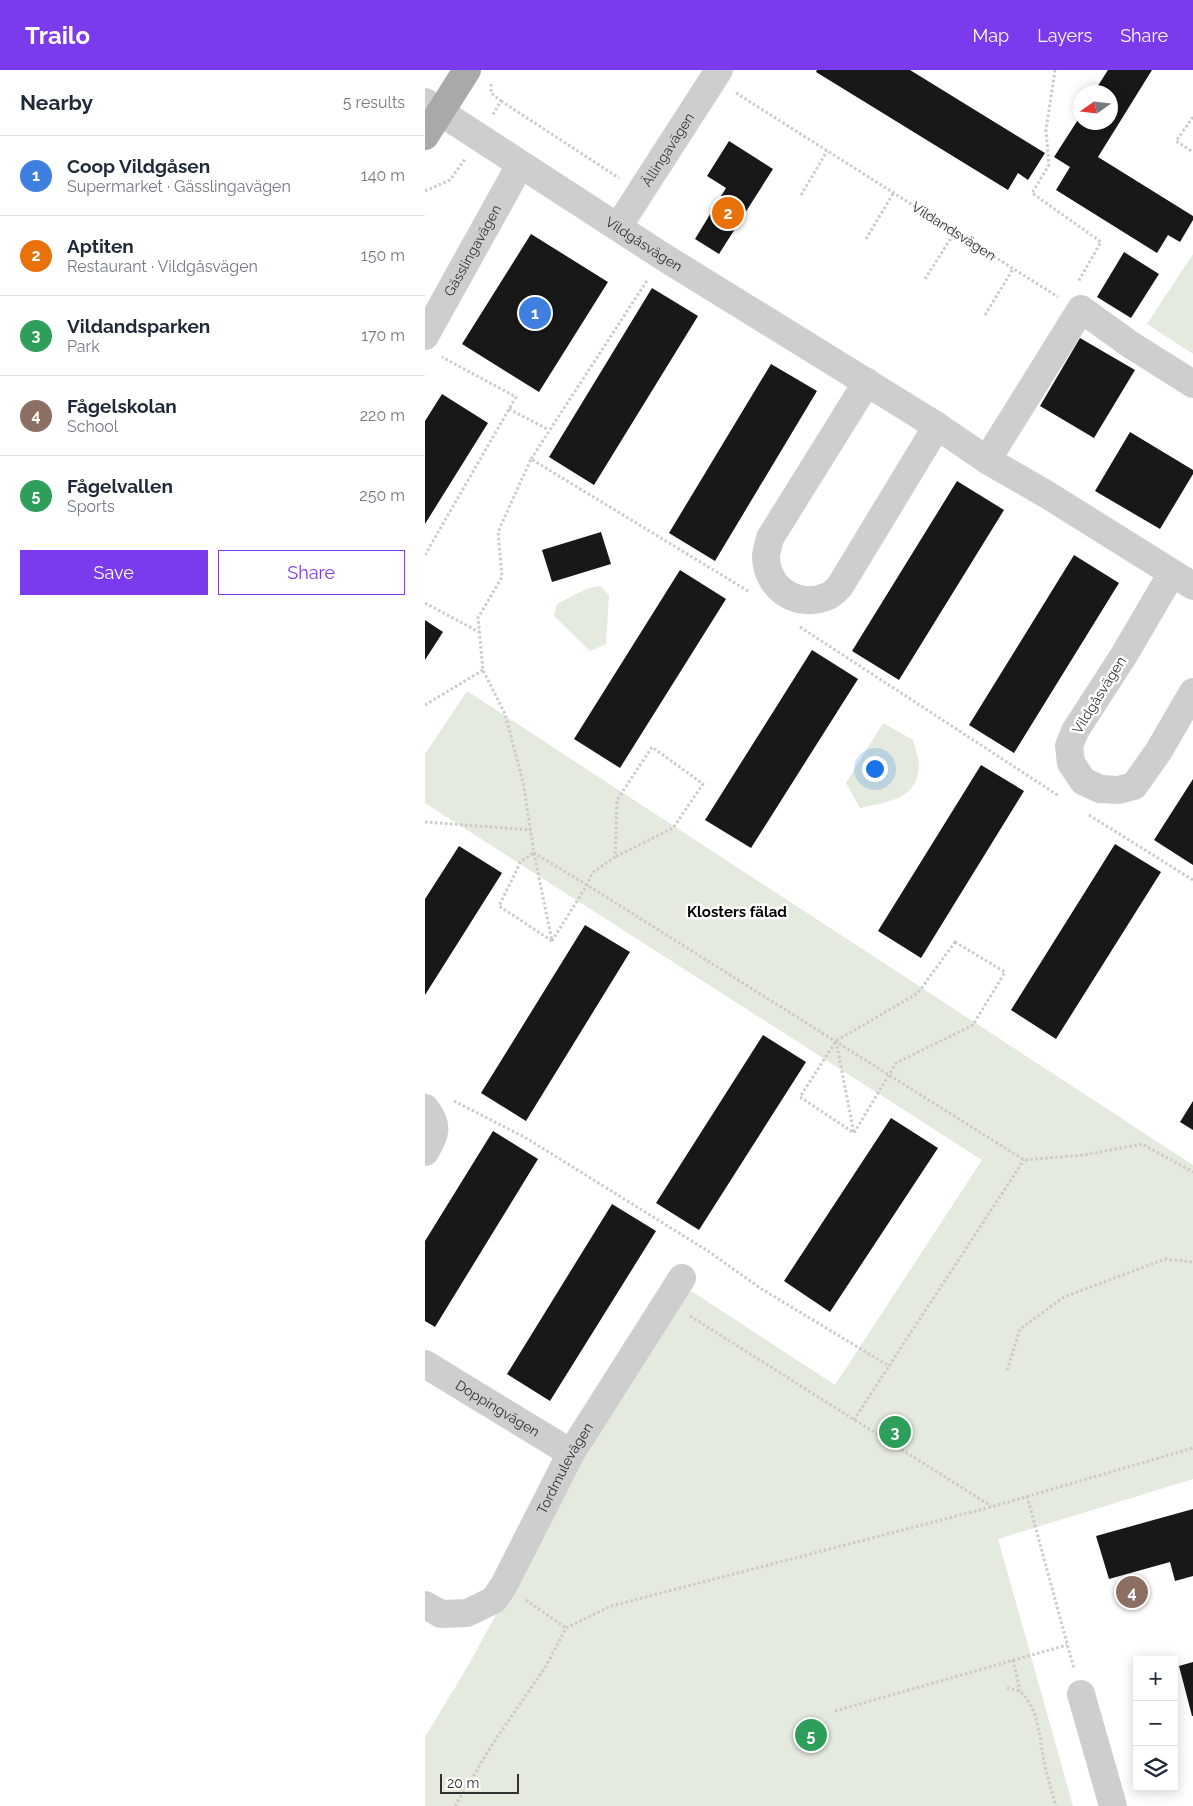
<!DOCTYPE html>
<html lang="en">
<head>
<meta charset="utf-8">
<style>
  :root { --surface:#fff; --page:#f2f2f3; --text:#1f2937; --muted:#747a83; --line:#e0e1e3; --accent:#7c3aed }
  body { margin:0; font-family:Raleway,sans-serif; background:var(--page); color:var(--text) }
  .controls { position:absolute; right:15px; bottom:15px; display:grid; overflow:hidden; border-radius:0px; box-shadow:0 2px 12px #0003 }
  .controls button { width:45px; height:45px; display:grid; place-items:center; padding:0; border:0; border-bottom:1px solid var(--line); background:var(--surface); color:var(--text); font:25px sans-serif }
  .compass { position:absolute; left:648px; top:15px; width:45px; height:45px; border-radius:50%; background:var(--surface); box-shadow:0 2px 12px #0003; rotate:256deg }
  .scale { position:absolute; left:15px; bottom:12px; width:79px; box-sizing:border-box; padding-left:5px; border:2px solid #313131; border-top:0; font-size:14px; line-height:18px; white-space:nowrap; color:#313131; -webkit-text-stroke:4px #fff; paint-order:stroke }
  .you { position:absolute; left:449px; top:698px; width:18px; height:18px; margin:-12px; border:4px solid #fff; border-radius:50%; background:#1a73e8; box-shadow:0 0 0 8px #1a73e833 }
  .badge { display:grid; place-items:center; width:32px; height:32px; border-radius:50%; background:var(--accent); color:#fff; font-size:16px; font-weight:700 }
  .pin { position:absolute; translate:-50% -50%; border:2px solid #fff; box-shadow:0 1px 5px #0006 }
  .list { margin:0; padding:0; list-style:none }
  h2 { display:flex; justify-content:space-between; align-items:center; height:65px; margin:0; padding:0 20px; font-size:21px }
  h2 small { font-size:16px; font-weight:400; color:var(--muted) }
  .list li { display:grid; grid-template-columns:32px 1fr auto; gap:15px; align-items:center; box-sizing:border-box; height:80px; padding:0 20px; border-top:1px solid var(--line) }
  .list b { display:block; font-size:19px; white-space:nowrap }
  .list p { margin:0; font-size:16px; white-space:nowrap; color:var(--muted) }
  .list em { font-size:16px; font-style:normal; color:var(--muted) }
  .actions { display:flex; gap:10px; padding:15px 20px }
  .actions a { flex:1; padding:11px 0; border:1px solid var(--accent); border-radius:0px; text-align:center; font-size:18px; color:var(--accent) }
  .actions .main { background:var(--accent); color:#fff }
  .icon { flex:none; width:28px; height:28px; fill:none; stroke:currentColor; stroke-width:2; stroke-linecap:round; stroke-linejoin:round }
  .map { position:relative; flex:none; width:768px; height:1736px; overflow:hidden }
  header { display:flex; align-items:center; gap:30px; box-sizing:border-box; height:70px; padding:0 25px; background:var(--accent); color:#fff }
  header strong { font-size:24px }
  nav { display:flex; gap:28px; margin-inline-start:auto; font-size:18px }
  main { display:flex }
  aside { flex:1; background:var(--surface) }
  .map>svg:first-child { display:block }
</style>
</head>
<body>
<header>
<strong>Trailo</strong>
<nav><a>Map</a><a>Layers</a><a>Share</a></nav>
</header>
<main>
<aside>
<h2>Nearby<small>5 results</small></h2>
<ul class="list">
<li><span class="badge" style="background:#3f7fe0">1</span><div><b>Coop Vildgåsen</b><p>Supermarket · Gässlingavägen</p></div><em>140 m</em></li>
<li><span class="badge" style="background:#e8710a">2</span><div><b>Aptiten</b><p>Restaurant · Vildgåsvägen</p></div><em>150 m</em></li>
<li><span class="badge" style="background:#2e9e5b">3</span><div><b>Vildandsparken</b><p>Park</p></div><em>170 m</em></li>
<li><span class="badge" style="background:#8d6e63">4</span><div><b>Fågelskolan</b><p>School</p></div><em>220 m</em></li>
<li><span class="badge" style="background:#2e9e5b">5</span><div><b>Fågelvallen</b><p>Sports</p></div><em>250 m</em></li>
</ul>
<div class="actions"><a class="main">Save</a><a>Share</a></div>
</aside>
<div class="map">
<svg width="768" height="1736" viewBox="0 0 768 1736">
  <rect width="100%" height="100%" fill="#fff"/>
  <path fill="#e4eade" d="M768,184V284L722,254Z
    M175,516L184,525L181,574L165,581L129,546L132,534L163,518Z
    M42,621L768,1095V1409L573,1469L648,1736H0V1667L43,1596L197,1313L260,1217L410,1315L557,1090L0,733V684Z
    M458,653L488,670C490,678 494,689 494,697C492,730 461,732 435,738L421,713Z"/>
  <path fill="#181818" d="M392,0H485L620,83L603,110L593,103L583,120L391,2Z
    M683,0H727L673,87L768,146V150L755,172L743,165L732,183L631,120L645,97L629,87L656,45V52H686V22H669Z
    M304,71L348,99L294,184L270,169L301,118L282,106Z
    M106,164L183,212L114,322L37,274Z
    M699,182L734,204L706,248L672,227Z
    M227,218L273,246L169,415L124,387Z
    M655,268L710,300L669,368L615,336Z
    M346,294L392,321L290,491L244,463Z
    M17,324L63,353L0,454V351Z
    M705,362L768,400V404L735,459L670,421Z
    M532,411L579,440L474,610L427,581Z
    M176,462L186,494L127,512L117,480Z
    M649,485L694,513L589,683L544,655Z
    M255,500L301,529L195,698L149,669Z
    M0,550L18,562L0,590Z
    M387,580L433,609L326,778L280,750Z
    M556,695L599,721L496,888L453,861Z
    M768,709V795L729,770Z
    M690,774L736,802L631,969L586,940Z
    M34,776L77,803L0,925V829Z
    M160,855L205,882L101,1051L56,1023Z
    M338,965L381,992L274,1160L231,1133Z
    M768,1031V1060L755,1052Z
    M466,1048L513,1078L405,1242L359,1211Z
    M68,1061L113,1089L10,1257L0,1251V1171Z
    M187,1134L231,1161L125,1331L82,1304Z
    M768,1439V1506L750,1511L745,1492L684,1509L671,1466Z
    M768,1592V1646H767L754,1596Z"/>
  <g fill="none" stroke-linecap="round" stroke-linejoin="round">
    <g stroke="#cbcbcb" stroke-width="3" stroke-dasharray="2.5 2.5" stroke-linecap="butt">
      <path d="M630,0L621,60L624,95L607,123L676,172L653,212"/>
      <path d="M66,14V23L76,31L67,46"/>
      <path id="s1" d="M311,23L633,227"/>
      <path d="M76,31L194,108"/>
      <path d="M768,47L751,71L768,82"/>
      <path d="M0,121L25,110L40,89"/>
      <path d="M376,125L402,81"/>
      <path d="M441,169L469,122"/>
      <path d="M500,209L530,162"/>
      <path d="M560,245L588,199"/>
      <path d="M84,339L124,360"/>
      <path d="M106,389L223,209"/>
      <path d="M0,485L91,327L17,287"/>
      <path d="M323,521L106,389L73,462L77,507L53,548L58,600L80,644L98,712L109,783L162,815L599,1090L659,1085L717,1074L768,1102"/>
      <path d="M0,533L54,562"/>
      <path d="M375,557L634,726"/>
      <path d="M0,635L58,600"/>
      <path d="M664,745L768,810"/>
      <path d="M0,752L106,760"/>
      <path d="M109,783L127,871L74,836L96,791Z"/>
      <path d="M127,871L162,815L167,803L190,787L192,730L227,677L278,714L248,758L190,787"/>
      <path d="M530,872L580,902L548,955L471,993L429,1063L375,1027L411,971L493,923Z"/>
      <path d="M411,971L429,1063"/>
      <path d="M29,1031L101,1068L283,1181L335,1218L464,1296L599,1090"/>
      <path d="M265,1246L566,1436"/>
      <path d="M582,1300L595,1259L639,1227L740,1189L768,1192"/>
      <path d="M429,1350L464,1296"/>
      <path d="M602,1426L649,1599"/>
      <path d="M101,1530L141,1558"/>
      <path d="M588,1590L595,1621"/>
      <path d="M582,1618L595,1621C613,1639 614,1662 618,1686C621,1703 626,1719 631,1736"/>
      <path d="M410,1641L642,1575"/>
      <path d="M30,1736L67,1675L121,1596L141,1558L186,1536L566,1437L768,1378"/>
    </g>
    <g stroke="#cecece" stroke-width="28">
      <path id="s2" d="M0,32L237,186L512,356L562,390L621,424L768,516"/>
      <path id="s3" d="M193,157L294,0"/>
      <path id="s4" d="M0,266L95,95"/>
      <path d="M442,312L345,468C344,474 341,481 341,487C342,520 374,539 403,526C408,524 412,519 415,516L512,356"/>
      <path d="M562,390L656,239L706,275L768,314"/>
      <path d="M747,503L699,585L650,661L644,676L646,693L658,711L675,719L693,720L709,716L733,682L768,622"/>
      <path d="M0,1038C14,1055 11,1064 0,1082"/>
      <path id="s5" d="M0,1294L146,1383"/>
      <path id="s6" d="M0,1535L16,1544L42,1543L69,1530L79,1515L146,1383L257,1208"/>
      <path d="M656,1624L688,1736"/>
    </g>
    <path stroke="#a9a9a9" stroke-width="28" d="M0,66L42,0"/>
  </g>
  <g text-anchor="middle" stroke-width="5" stroke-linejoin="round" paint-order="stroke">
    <g font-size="14" fill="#313131" stroke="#fff">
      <text dy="5" stroke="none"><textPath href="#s3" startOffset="92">Ällingavägen</textPath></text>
      <text dy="5" stroke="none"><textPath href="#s1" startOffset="258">Vildandsvägen</textPath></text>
      <text dy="5" stroke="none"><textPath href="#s2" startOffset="261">Vildgåsvägen</textPath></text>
      <text dy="5" stroke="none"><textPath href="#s4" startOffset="98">Gässlingavägen</textPath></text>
      <text transform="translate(674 625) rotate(-58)" y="5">Vildgåsvägen</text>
      <text dy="5" stroke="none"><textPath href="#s5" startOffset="85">Doppingvägen</textPath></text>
      <text dy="5" stroke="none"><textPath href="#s6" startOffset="224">Tordmulevägen</textPath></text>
    </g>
    <g font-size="15" font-weight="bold" fill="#000" stroke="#fff">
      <text x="312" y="847">Klosters fälad</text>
    </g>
  </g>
</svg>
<div class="controls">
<button>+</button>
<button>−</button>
<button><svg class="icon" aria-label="layers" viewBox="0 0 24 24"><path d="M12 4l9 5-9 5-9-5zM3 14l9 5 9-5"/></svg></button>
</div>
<svg class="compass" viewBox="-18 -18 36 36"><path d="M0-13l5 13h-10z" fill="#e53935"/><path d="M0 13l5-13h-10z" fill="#747a83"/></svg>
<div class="scale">20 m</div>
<div class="you"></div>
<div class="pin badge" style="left:110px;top:243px;background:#3f7fe0">1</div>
<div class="pin badge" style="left:303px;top:143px;background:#e8710a">2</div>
<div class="pin badge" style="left:470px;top:1362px;background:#2e9e5b">3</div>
<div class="pin badge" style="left:707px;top:1522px;background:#8d6e63">4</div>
<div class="pin badge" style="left:386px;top:1665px;background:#2e9e5b">5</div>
</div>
</main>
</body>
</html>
